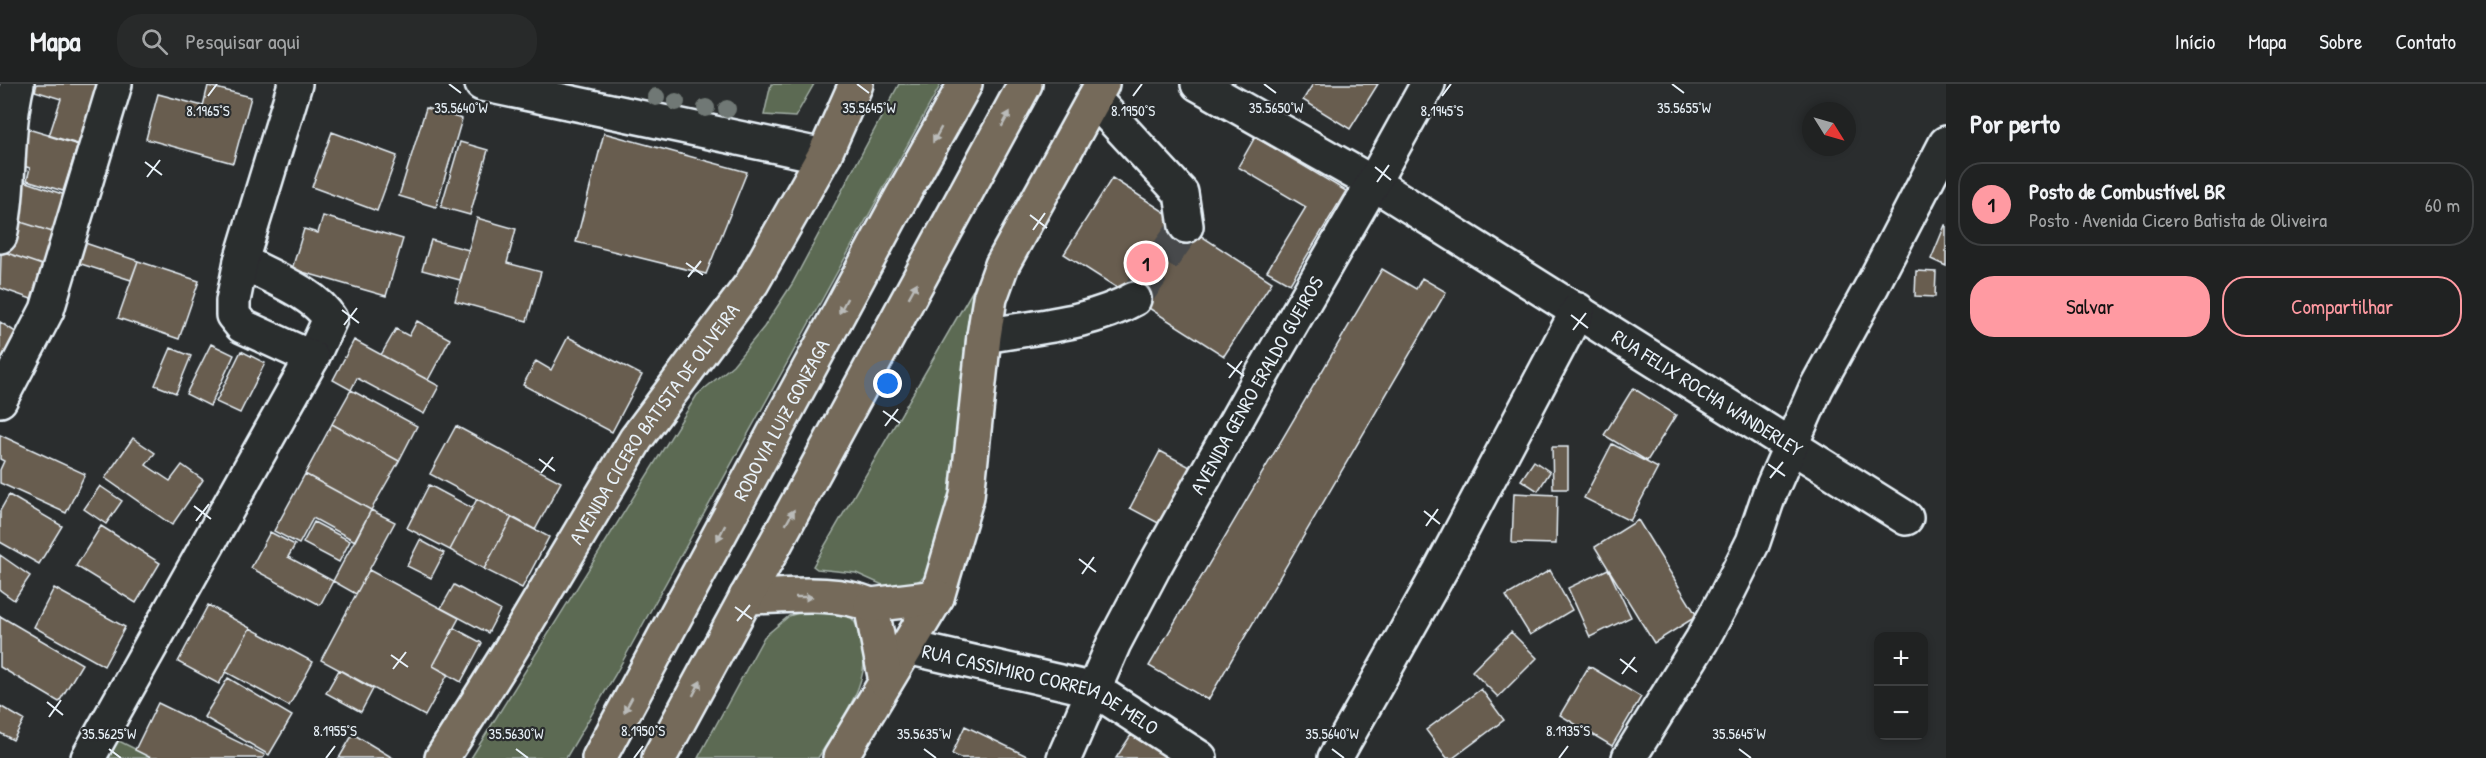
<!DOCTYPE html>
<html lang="pt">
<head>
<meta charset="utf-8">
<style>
  :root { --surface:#202222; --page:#282a2a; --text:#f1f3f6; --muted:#a2a4a5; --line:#3d3f40; --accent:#ff9aa2 }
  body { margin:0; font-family:"Patrick Hand",sans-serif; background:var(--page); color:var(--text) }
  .controls { position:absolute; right:18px; bottom:18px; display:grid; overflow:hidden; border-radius:12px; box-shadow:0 3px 9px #0003 }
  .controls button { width:54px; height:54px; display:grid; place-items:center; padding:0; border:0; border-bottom:2px solid var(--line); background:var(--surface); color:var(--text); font:30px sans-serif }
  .compass { position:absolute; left:1802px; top:18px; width:54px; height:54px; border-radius:50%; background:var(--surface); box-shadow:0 3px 9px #0003; rotate:127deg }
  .you { position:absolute; left:888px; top:300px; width:21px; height:21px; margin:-15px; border:4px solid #fff; border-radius:50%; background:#1a73e8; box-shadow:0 0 0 9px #1a73e833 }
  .badge { display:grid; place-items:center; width:39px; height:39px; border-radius:50%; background:var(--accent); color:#111; font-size:20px; font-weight:700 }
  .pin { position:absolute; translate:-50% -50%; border:3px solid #fff; box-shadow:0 2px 6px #0006 }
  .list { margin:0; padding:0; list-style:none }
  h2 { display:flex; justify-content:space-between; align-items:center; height:78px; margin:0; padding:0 24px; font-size:26px }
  h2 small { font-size:20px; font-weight:400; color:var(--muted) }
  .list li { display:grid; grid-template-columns:39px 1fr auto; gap:18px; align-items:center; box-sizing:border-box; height:84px; margin:0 12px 12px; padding:0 12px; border:2px solid var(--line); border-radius:24px }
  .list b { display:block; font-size:22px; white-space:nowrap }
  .list p { margin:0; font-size:20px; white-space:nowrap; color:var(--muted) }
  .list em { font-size:20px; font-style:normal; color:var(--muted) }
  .actions { display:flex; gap:12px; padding:18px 24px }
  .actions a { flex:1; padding:14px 0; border:2px solid var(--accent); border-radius:24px; text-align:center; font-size:21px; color:var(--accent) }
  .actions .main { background:var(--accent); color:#111 }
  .icon { flex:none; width:33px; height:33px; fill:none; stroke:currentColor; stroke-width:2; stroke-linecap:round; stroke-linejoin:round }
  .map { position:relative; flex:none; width:1946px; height:674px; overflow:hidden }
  header { display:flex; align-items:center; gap:36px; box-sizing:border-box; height:84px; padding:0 30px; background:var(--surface); border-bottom:2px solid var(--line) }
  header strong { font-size:28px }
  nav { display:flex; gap:33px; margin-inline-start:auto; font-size:21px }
  .search { width:420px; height:54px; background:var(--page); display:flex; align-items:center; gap:15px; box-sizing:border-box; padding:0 21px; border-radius:24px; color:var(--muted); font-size:22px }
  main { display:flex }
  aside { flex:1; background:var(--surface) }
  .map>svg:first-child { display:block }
</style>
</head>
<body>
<header>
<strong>Mapa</strong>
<div class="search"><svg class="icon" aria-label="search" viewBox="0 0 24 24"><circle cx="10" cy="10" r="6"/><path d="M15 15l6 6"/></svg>Pesquisar aqui</div>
<nav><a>Início</a><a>Mapa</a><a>Sobre</a><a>Contato</a></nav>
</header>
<main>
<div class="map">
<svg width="1946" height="674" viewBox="0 0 1946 674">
  <rect width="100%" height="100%" fill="#2a2d2e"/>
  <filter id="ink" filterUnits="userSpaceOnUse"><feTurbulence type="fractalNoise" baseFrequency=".0167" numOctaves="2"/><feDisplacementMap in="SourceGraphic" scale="12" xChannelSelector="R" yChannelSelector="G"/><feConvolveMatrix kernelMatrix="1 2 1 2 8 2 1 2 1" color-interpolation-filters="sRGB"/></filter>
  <g filter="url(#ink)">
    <path fill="#5c6b53" stroke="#a2aea6" stroke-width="1.5" d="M771,0H814L795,33L764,31Z
      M899,0H941L615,591L566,674H471L697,311L733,281L764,243L792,200Z
      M973,206L965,258L960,362L945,448L924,493L909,503H887L856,489L817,485L813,482Z
      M814,524C821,524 830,523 837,525C848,527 855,537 859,547C879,590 840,638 818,674H698L764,553L789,532Z
      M117,656L153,674H108Z"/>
    <path fill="#685d4f" stroke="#e8f1f8" stroke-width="1.5" d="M37,0H99L88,64L49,52L61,15L35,7Z
      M1313,0H1378L1350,45L1303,16Z
      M208,2L251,13L233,79L146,55L158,10L203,22Z
      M426,24L462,35L436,123L399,112Z
      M28,45L78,60L63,107L27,96L30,84L17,80Z
      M332,48L397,72L377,127L312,103Z
      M604,49L747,88L706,190L576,158Z
      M1255,53L1346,107L1290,200L1267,187L1306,123L1238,83Z
      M460,58L488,66L470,131L441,123Z
      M1112,94L1272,198L1224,272L1064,170Z
      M24,97L71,113L59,150L11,135Z
      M323,132L403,155L386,212L292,185L304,145L318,149Z
      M477,134L516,145L507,179L541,188L527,237L455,217Z
      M11,135L59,150L48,183L1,167Z
      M1945,141H1946V182L1931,175Z
      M431,156L469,166L460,196L422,186Z
      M85,159L138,177L131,196L78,179Z
      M1,167L48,183L37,217L0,204Z
      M138,177L199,197L179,255L118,234Z
      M1382,185L1416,205L1422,194L1446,208L1208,616L1149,582Z
      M1916,187L1936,188L1935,213L1915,212Z
      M417,237L450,255L428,296L381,271L396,245L409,252Z
      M0,238L25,254L0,293Z
      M568,253L642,291L612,348L523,301L536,277L551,286Z
      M354,256L439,302L424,330L357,294L351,306L333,296Z
      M211,260L234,271L210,322L186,310Z
      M171,264L191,272L176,309L155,301Z
      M241,267L265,279L240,329L216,318Z
      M1633,304L1676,331L1647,377L1604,351Z
      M351,306L417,342L399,377L332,340Z
      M332,340L399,377L371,426L305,390Z
      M456,342L561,398L535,446L430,390Z
      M0,351L85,390L66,429L0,399V386L4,377L0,375Z
      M133,354L155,369L146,381L170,397L182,381L203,396L172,441L105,394Z
      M1612,360L1658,384L1630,437L1584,414Z
      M1552,363H1568V405H1553Z
      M1160,367L1192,384L1162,441L1130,424Z
      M1534,377L1550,388L1538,407L1521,396Z
      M305,390L371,426L355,457L313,434L299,460L274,447Z
      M429,401L472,424L450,466L407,444Z
      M100,402L122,417L106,440L84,425Z
      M1514,409L1557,411L1556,460L1512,459Z
      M9,411L62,442L39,480L0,458V427Z
      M477,415L512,433L484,485L450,466Z
      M371,426L395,438L356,510L333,497Z
      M512,433L549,453L522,504L484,485Z
      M1638,436L1697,532L1654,559L1595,463Z
      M314,438L350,457L339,478L303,459Z
      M101,442L160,479L136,519L76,482Z
      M270,448L295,461L288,473L333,497L320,521L251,484Z
      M420,456L444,469L431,494L407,482Z
      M0,471L30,492L14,516L0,506Z
      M1608,485L1631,533L1590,553L1568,504Z
      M369,486L459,534L433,582L448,590L425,632L321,576Z
      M1550,486L1572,526L1530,551L1506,512Z
      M454,501L500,526L488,549L441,524Z
      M54,504L125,543L104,582L34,543Z
      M208,521L250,544L219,600L178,578Z
      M0,532L82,580L59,618L0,583Z
      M250,544L313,578L289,622L226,588Z
      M454,544L482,559L461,598L433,582Z
      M1511,548L1537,574L1498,613L1472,587Z
      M1589,582L1641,613L1612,662L1560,631Z
      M339,586L373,605L361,628L326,609Z
      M228,594L292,632L269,671L204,633Z
      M1481,605L1504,636L1453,674H1447L1426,646Z
      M158,619L265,671L263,674H151L135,666Z
      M0,622L24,636L13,656L0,649Z
      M965,642L1031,674H960L952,670Z
      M353,650L393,674H339Z
      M1131,651L1168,674H1116Z"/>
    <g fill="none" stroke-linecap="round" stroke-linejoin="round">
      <path stroke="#464a4c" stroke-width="33" stroke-dasharray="33 16" stroke-linecap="butt" d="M1134,215L1186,142"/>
      <defs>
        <g id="minor">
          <path d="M482,0L824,72"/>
          <path id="s1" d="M1198,0L1373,99L1906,434"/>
          <path d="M1094,15L1181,109L1186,142"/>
          <path d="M0,152C11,102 5,50 17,0"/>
          <path d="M241,177C268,192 315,209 330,235L312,274"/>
          <path d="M984,252C1033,243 1090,240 1134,215"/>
          <path d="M0,316L47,226L115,0"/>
          <path id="s2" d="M907,563L1095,606L1200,674"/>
          <path d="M88,674L312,274L242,242L233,231V217L241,177L295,0"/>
          <path id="s3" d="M1064,674L1114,559L1153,485L1256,301L1373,99L1428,0"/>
          <path d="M1335,674L1440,487L1578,226"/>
          <path d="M1629,674L1702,556L1727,510L1753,458L1769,411L1816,304L1873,200L1946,59"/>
        </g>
        <g id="major">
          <path id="s4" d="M442,674L509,568L636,355L752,199L824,72L856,0"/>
          <path d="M840,674L937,513L967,412L984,252L990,214L1002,181L1102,0"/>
        </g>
        <g id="highway">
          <path d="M746,513C787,513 832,505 871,521L886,597"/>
          <path d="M871,521L937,513"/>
          <path id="s5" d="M599,674L901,114L965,0"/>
          <path d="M659,674L1025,0"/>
        </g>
      </defs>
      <use href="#minor" stroke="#e8f1f8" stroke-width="38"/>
      <use href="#major" stroke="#e8f1f8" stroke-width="38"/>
      <use href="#highway" stroke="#e8f1f8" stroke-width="38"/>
      <use href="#minor" stroke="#2a2d2e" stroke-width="33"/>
      <use href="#major" stroke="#746a5a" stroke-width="33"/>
      <use href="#highway" stroke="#746a5a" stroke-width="33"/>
    </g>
    <g fill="#707874">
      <circle cx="656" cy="13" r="9"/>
      <circle cx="676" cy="18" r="9"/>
      <circle cx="706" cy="24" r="9"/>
      <circle cx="727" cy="25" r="9"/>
    </g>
    <defs><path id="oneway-solid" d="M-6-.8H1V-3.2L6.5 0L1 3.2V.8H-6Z" transform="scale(1.5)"/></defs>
    <g fill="#babbb9">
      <use href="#oneway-solid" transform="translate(1006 35) rotate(-61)"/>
      <use href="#oneway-solid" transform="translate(937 51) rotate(119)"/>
      <use href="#oneway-solid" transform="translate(913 206) rotate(-61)"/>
      <use href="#oneway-solid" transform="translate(843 222) rotate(118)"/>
      <use href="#oneway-solid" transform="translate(790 433) rotate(-61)"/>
      <use href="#oneway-solid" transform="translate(721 449) rotate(118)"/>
      <use href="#oneway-solid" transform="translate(804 513)"/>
      <use href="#oneway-solid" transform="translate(697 604) rotate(-62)"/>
      <use href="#oneway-solid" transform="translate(628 621) rotate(119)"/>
    </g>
  </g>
  <path fill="none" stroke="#e8f1f8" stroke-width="2" d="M449,0L461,9M857,0L869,9M1264,0L1276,9M1672,0L1684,9M208,12L217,0M1133,12L1142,0M1442,12L1451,0M145,78L162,91M1375,83L1391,96M147,93L160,76M1377,98L1389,81M1030,131L1047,144M1033,146L1045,129M686,179L703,191M688,193L701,177M342,226L359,239M1571,231L1588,244M344,241L357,224M1573,246L1586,229M1227,279L1244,292M1229,294L1242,277M883,327L900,339M885,342L898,325M539,375L555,387M1768,380L1785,392M541,389L553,373M1770,394L1783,378M194,422L211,435M1424,427L1440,440M196,437L209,420M1426,442L1438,425M1079,475L1096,488M1082,490L1094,473M735,523L752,535M737,537L750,521M391,571L408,583M1620,575L1637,588M393,585L406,568M1622,590L1635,573M47,618L63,631M49,633L61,616M109,665L121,674M516,665L528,674M924,665L936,674M1332,665L1344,674M1739,665L1751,674M326,674L335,662M634,674L643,662M1559,674L1568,662"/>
  <g text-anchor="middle" stroke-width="4.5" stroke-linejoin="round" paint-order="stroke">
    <g font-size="20" fill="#e8f1f8" stroke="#2a2d2e">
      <text dy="7" stroke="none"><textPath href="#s3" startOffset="420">AVENIDA GENRO ERALDO GUEIROS</textPath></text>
      <text dy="7" stroke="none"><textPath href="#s1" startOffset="596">RUA FELIX ROCHA WANDERLEY</textPath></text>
      <text dy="7" stroke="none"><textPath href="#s5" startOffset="384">RODOVIA LUIZ GONZAGA</textPath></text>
      <text dy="7" stroke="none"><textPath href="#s4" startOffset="396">AVENIDA CICERO BATISTA DE OLIVEIRA</textPath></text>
      <text dy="7" stroke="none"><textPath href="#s2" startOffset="141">RUA CASSIMIRO CORREIA DE MELO</textPath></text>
    </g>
  </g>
  <g font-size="15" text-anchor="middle" fill="#e8f1f8" stroke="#2a2d2e" stroke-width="4.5" stroke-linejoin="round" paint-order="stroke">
    <text x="461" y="29">35.5640°W</text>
    <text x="869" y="29">35.5645°W</text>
    <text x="1276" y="29">35.5650°W</text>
    <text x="1684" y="29">35.5655°W</text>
    <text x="208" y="32">8.1965°S</text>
    <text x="1133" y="32">8.1950°S</text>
    <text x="1442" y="32">8.1945°S</text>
    <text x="335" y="652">8.1955°S</text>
    <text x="643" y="652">8.1950°S</text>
    <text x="1568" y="652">8.1935°S</text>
    <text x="109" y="655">35.5625°W</text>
    <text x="516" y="655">35.5630°W</text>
    <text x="924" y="655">35.5635°W</text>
    <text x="1332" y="655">35.5640°W</text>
    <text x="1739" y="655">35.5645°W</text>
  </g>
</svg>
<div class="controls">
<button>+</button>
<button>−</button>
</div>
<svg class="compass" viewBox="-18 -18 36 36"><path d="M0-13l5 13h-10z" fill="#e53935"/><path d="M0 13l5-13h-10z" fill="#a2a4a5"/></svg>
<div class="you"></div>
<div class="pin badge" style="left:1146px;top:179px">1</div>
</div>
<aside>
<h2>Por perto<small></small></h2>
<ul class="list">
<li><span class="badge">1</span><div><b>Posto de Combustível BR</b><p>Posto · Avenida Cicero Batista de Oliveira</p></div><em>60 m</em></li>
</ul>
<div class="actions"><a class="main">Salvar</a><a>Compartilhar</a></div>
</aside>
</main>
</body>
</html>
